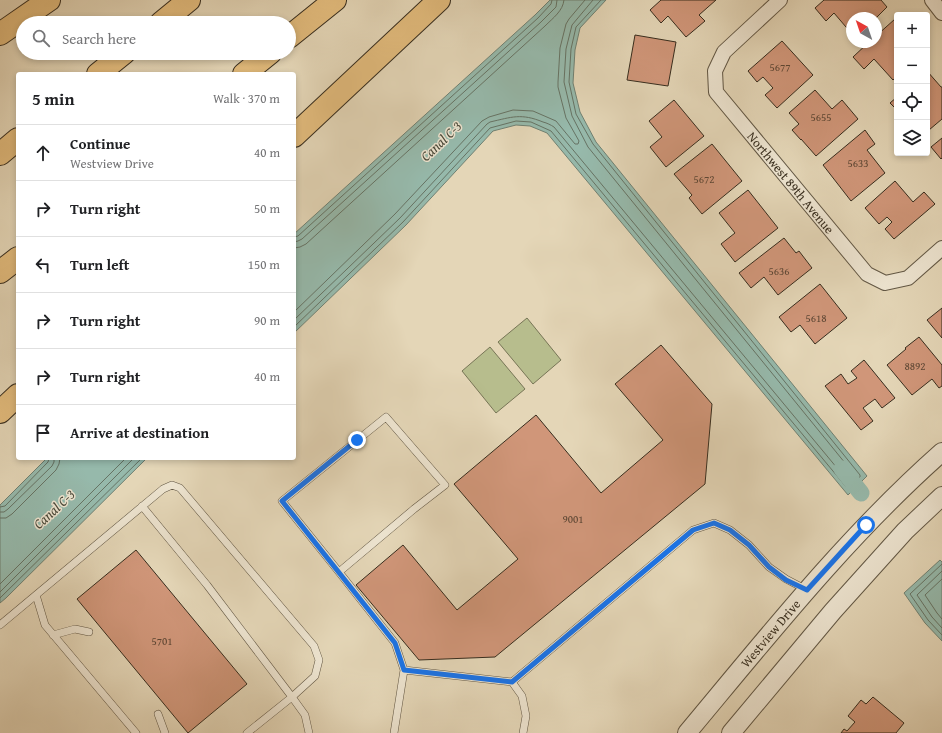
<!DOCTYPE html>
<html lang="en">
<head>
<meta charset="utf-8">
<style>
  :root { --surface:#fff; --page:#f6f6f6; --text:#202124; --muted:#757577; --line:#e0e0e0 }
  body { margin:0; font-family:"Gentium Book Plus",serif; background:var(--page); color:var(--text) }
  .controls { position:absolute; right:12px; top:12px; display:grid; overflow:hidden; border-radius:4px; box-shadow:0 2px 6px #0003 }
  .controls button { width:36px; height:36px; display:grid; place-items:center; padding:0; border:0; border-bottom:1px solid var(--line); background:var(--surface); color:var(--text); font:20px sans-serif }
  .compass { position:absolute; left:846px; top:12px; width:36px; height:36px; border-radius:50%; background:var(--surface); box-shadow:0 2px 6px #0003; rotate:320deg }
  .stop { position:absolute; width:12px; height:12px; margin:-9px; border:3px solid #1a73e8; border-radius:50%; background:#fff }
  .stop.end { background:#1a73e8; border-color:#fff; box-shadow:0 1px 4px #0008 }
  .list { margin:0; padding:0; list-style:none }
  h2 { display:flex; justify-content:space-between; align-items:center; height:52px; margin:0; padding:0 16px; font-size:17px }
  h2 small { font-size:13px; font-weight:400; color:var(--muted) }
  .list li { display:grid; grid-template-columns:26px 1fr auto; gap:12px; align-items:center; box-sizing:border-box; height:56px; padding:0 16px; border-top:1px solid var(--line) }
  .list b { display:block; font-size:15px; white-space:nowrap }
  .list p { margin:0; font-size:13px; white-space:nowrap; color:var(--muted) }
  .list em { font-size:13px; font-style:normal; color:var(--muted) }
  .icon { flex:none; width:22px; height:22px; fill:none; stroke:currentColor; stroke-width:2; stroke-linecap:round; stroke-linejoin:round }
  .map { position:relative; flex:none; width:942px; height:733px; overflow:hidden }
  .search { position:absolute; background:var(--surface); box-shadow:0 2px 6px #0003; left:16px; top:16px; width:280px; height:44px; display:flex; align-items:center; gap:10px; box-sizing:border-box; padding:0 14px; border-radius:22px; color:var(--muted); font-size:15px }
  .panel { position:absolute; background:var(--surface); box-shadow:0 2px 6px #0003; left:16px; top:72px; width:280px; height:388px; border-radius:4px }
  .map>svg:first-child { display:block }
</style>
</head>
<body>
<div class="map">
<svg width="942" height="733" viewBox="0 0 942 733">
  <rect width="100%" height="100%" fill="#e4d6b7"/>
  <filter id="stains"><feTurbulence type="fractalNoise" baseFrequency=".005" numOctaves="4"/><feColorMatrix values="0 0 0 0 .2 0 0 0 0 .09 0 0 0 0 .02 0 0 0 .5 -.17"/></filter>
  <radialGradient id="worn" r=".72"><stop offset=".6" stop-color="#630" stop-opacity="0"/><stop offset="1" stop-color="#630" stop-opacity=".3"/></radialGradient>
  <path fill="#b7bd8d" stroke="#777556" d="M527,318L561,360L533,384L498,342Z
    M490,347L525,389L496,413L462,371Z"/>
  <path fill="#96b9ab" stroke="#708173" d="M550,0H606L580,28L575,50L573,83L580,112L596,142L867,476L848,495L547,133L530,126L516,125L493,131L406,225L294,333V234L535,15Z
    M47,458H147L6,598L0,603V505Z
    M940,560L942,562V641L925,623L904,593Z"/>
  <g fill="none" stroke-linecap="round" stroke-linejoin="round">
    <path stroke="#667364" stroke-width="1" d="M294,237L298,236L538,18L551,4L552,0
      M294,242L298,241L302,239L541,22L556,7L557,0
      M294,248L300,247L306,244L545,26C553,18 563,11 564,0
      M294,312L395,214L482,121L489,117L513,110L533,111L556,121L575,144H578L579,141L566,118L558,87V82L560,48L566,24L569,19L585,0
      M294,320L400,218L487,124L490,122C512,117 521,113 543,122C547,123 551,125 554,127L847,480L849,481L854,477V474L588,147L572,116L564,82L566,49L572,25L593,0
      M294,327L403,222L490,128L516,121L531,122L551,131L847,488H849L860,477V475L593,144L576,114L569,82L571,49L576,27L601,0
      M0,507L5,506L48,462L49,458
      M0,512H4L8,509L52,466L54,462V458
      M0,518H6L12,514L56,470L59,464L60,458
      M942,564L910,594L928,620L942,635
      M942,571L917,595L932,617L942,628
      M942,579L925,595L937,613L942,619
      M0,584L126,458
      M0,592L134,458
      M0,598L142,458"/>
    <path stroke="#96b9ab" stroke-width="17" d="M842,469L861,493"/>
  </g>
  <path fill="#d09679" stroke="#372d1e" d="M661,0H716L699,15L705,21L686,37L668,16L661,23L650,10Z
    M824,0H881L887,7L876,18H852V34L834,13L826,21L815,8Z
    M895,19L897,22V37L896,38L897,39V76L893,80L874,59L864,69L853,57L869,42H876V36Z
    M635,35L676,42L668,86L627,80Z
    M782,41L813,75L777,108L765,95L773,88L763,77L757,82L748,71Z
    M927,71L941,87H942V119L929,130L927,128Z
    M815,90L832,109L842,100L858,119L816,156L801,139V140L792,130L799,124L789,113Z
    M897,97V110L890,103Z
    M674,100L704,136L666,167L650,147L662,137L649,121Z
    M865,130L875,144L867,150L885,173L851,201L823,165Z
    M942,138V158L941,159L931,147Z
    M712,144L742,181L702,214L689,198L692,195L674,174Z
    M895,181L913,202L924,192L935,204L894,239L885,229L892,222L887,217L879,224L865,208Z
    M748,190L778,228L735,262L721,244L735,233L719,213Z
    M784,238L796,253L799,251L812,268L778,295L764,277L751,288L739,273Z
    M820,284L847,318L815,344L800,325L791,332L779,317Z
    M942,308V338L927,320Z
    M919,337L942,365V386L939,388L932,379L912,395L887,365L906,349L905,348Z
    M661,345L712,404L705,484L495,657L419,660L356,585L403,545L457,610L518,559L454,484L536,415L601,493L663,440L615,384Z
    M864,360L895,398L882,408L875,399L863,408L873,421L861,430L825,386L841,374L848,384L857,378L851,371Z
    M136,550L247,684L188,733L77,599Z
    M873,697L904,723L896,733H841L844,729L847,731L855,722L848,716L861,700L866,704Z"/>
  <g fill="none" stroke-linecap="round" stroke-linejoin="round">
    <defs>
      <path id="service" d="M142,506L207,585L292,697L305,715L309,733
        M339,572L282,501L386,417L445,485L414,509L339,572L395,643L404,670
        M36,595L45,625L136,733
        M0,625L163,489L172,485L180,488L314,646L319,660L315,676L292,697L247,733
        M53,635L75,629L89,632
        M512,682L693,530L714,523L730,530L749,545L769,567L786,579L807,590
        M158,714L165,733
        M394,733L404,670L512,682L522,696L526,716L523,733"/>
      <g id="minor">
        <path id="s1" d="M780,0L724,52L715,71L716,92L867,274L885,283L908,278L942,248"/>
        <path d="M932,0L942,13"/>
      </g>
      <g id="tertiary">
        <path id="s2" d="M687,733C768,636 847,536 942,452"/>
        <path d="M731,733L833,611L905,531L942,496"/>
      </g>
      <path id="motorway" d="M161,23L189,0
        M0,34L49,0
        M289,37L335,0
        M98,74L124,53
        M244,74L270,53
        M294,136L439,0
        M0,154L18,139
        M0,272L18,258
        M0,412L18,395"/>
    </defs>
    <use href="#service" stroke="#625744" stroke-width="8"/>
    <use href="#minor" stroke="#625744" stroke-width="16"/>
    <use href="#tertiary" stroke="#625744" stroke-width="20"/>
    <use href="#motorway" stroke="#372d1e" stroke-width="24"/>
    <use href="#service" stroke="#ede4d0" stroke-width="7"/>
    <use href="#minor" stroke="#ede4d0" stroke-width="14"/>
    <use href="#tertiary" stroke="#ede4d0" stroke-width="18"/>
    <use href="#motorway" stroke="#e2bb7c" stroke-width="22"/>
  </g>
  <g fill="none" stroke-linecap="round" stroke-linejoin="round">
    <path stroke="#1a73e8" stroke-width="5" d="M357,440L282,501L395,643L404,670L512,682L693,530L714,523L730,530L749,545L769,567L786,580L807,590L866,525"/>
  </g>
  <g text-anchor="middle" stroke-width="3" stroke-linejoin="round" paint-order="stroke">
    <g font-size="11" fill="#5d4735">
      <text x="780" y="71">5677</text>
      <text x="821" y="121">5655</text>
      <text x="858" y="167">5633</text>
      <text x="704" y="183">5672</text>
      <text x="779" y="275">5636</text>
      <text x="816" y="322">5618</text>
      <text x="915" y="370">8892</text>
      <text x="573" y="523">9001</text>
      <text x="162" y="645">5701</text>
    </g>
    <g font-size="13" fill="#372d1e" stroke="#ede4d0">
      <text dy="5" stroke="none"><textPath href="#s1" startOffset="236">Northwest 89th Avenue</textPath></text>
      <text dy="5" stroke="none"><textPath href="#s2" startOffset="130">Westview Drive</textPath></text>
    </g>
    <g font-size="14" font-style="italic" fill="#4a493a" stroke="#ede4d0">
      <text transform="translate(441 141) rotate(-44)" y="5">Canal C-3</text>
      <text transform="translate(54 509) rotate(-43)" y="5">Canal C-3</text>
    </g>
  </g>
  <rect width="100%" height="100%" filter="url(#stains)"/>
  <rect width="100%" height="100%" fill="url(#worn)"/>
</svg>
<div class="controls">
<button>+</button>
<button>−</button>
<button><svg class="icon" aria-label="locate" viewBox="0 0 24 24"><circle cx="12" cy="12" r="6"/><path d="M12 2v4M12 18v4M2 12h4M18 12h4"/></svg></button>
<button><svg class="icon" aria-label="layers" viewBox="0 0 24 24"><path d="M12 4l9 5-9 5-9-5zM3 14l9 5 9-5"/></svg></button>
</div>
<svg class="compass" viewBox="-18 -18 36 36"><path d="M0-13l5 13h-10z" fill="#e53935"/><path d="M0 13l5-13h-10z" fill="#757577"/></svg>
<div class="stop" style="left:866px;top:525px"></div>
<div class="stop end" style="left:357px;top:440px"></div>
<div class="search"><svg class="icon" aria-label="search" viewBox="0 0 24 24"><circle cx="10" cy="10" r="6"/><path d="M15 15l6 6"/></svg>Search here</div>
<section class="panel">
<h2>5 min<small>Walk · 370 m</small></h2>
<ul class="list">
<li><svg class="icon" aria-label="ahead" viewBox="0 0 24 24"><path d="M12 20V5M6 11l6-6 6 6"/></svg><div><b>Continue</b><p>Westview Drive</p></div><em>40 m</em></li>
<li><svg class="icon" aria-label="right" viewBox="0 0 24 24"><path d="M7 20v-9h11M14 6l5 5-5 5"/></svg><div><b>Turn right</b></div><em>50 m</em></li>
<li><svg class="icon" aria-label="left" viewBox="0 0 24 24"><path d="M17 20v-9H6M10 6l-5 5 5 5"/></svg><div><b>Turn left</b></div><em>150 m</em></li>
<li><svg class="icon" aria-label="right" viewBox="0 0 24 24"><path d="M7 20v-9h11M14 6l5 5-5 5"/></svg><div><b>Turn right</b></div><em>90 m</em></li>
<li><svg class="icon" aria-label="right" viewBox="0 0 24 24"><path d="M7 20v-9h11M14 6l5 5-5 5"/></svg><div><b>Turn right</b></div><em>40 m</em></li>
<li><svg class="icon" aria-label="arrive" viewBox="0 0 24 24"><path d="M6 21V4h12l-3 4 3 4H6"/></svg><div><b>Arrive at destination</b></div></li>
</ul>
</section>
</div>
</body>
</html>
